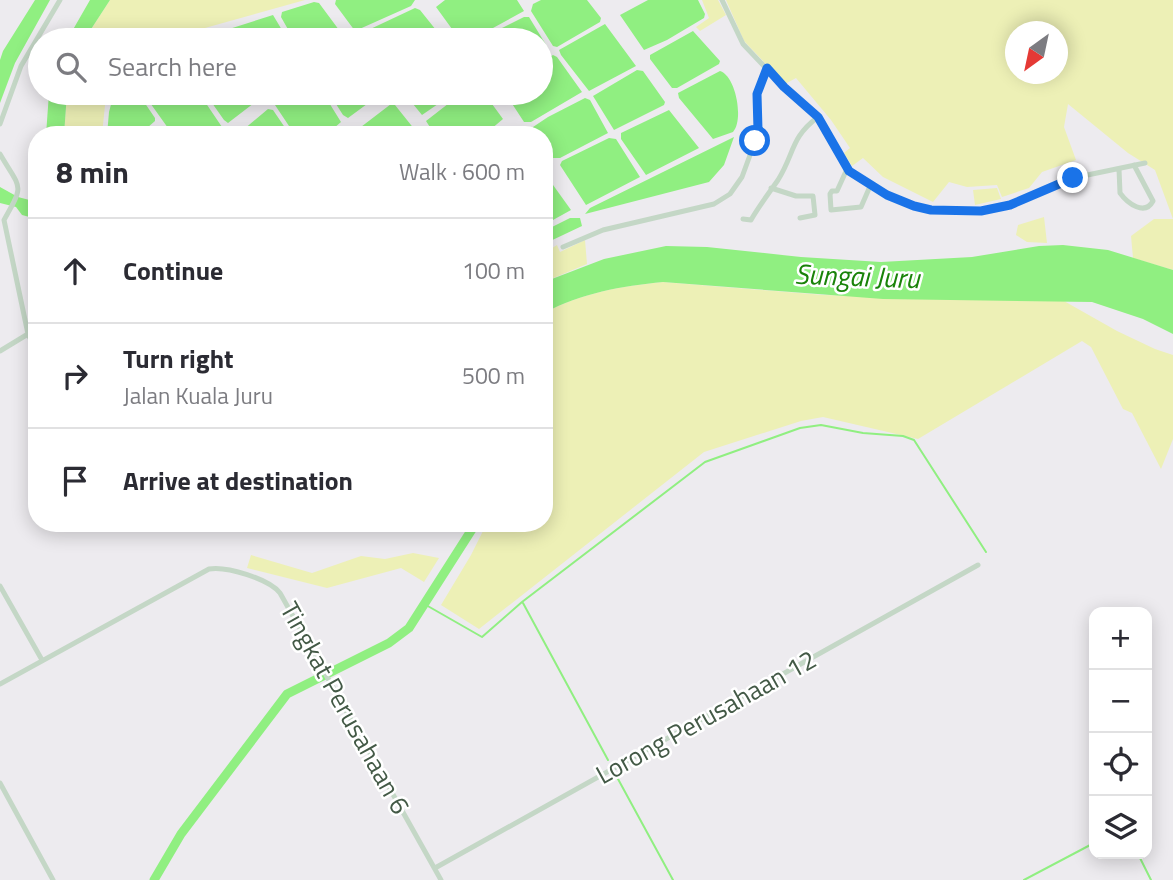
<!DOCTYPE html>
<html lang="en">
<head>
<meta charset="utf-8">
<style>
  :root { --surface:#fff; --page:#f7f7f7; --text:#2b2b33; --muted:#7c7c81; --line:#e1e1e2 }
  body { margin:0; font-family:"Titillium Web",sans-serif; background:var(--page); color:var(--text) }
  .controls { position:absolute; right:21px; bottom:21px; display:grid; overflow:hidden; border-radius:14px; box-shadow:0 4px 18px #0003 }
  .controls button { width:63px; height:63px; display:grid; place-items:center; padding:0; border:0; border-bottom:2px solid var(--line); background:var(--surface); color:var(--text); font:35px sans-serif }
  .compass { position:absolute; left:1005px; top:21px; width:63px; height:63px; border-radius:50%; background:var(--surface); box-shadow:0 4px 18px #0003; rotate:213deg }
  .stop { position:absolute; width:21px; height:21px; margin:-16px; border:5px solid #1a73e8; border-radius:50%; background:#fff }
  .stop.end { background:#1a73e8; border-color:#fff; box-shadow:0 2px 7px #0008 }
  .list { margin:0; padding:0; list-style:none }
  h2 { display:flex; justify-content:space-between; align-items:center; height:91px; margin:0; padding:0 28px; font-size:30px }
  h2 small { font-size:23px; font-weight:400; color:var(--muted) }
  .list li { display:grid; grid-template-columns:46px 1fr auto; gap:21px; align-items:center; box-sizing:border-box; height:105px; padding:0 28px; border-top:2px solid var(--line) }
  .list b { display:block; font-size:26px; white-space:nowrap }
  .list p { margin:0; font-size:23px; white-space:nowrap; color:var(--muted) }
  .list em { font-size:23px; font-style:normal; color:var(--muted) }
  .icon { flex:none; width:38px; height:38px; fill:none; stroke:currentColor; stroke-width:2; stroke-linecap:round; stroke-linejoin:round }
  .map { position:relative; flex:none; width:1173px; height:880px; overflow:hidden }
  .search { position:absolute; background:var(--surface); box-shadow:0 4px 18px #0003; left:28px; top:28px; width:525px; height:77px; display:flex; align-items:center; gap:18px; box-sizing:border-box; padding:0 24px; border-radius:38px; color:var(--muted); font-size:26px }
  .panel { position:absolute; background:var(--surface); box-shadow:0 4px 18px #0003; left:28px; top:126px; width:525px; height:406px; border-radius:28px }
  .map>svg:first-child { display:block }
</style>
</head>
<body>
<div class="map">
<svg width="1173" height="880" viewBox="0 0 1173 880">
  <rect width="100%" height="100%" fill="#edebef"/>
  <path fill="#edf0b6" fill-rule="evenodd" d="M110,0H305L205,28L171,40H84Z
    M702,0H718L726,15L700,31L696,27L709,18Z
    M726,0H1173V270L1133,258L1131,236L1154,219H1173L1155,170L1128,153L1068,104L1064,127L1076,160L1042,172L1029,188L1002,197L997,185L967,187L949,182L933,202L883,177L863,158L852,166L844,153L850,148L831,120L796,78L785,84L744,41ZM1016,32H1058V74H1016Z
    M67,93H111L105,105L102,135H64Z
    M997,188L1001,199L975,205L973,190Z
    M1044,217L1047,243L1027,242L1016,235L1018,225Z
    M585,240L587,264L544,282V253L557,245L560,252Z
    M663,282L824,295L1064,301L1117,331L1155,349L1173,355V439L1161,469L1132,413L1123,409L1091,347L1082,341L918,439L823,417L801,421L704,452L479,629L441,605L471,555L487,523H544V313C582,293 621,286 663,282Z
    M413,553L439,558L424,582L401,568L327,588L247,568L251,555L312,573L361,556L385,559Z"/>
  <path fill="#90ef81" d="M35,0H50L15,63L0,103V60L3,51Z
    M90,0H110L84,40H67Z
    M336,0H415L411,6L355,31L335,4Z
    M445,0H517L524,11L471,40H460L436,7Z
    M541,0H587L601,18L600,22L557,47L553,46L531,11L533,4Z
    M648,0H698L705,14L704,18L667,40L644,50L620,15Z
    M314,2L319,3L342,34L336,40H294L281,17L282,12Z
    M415,8L420,10L440,35L441,38L439,40H364L361,35L364,32Z
    M273,15L288,40H227L225,36L226,30Z
    M524,17H529L548,48V51L541,57V40H478Z
    M605,24L636,66L589,91L561,55L559,50Z
    M209,30L216,33L222,40H182Z
    M693,31L720,61L719,64L677,88H672L650,59V55Z
    M553,55L557,57L582,92L531,122H524L505,93H541V62Z
    M637,70L643,71L665,102L664,105L614,130L593,96Z
    M720,71C736,76 744,120 733,132L713,139L679,98L678,93Z
    M49,93H67L64,135H46Z
    M114,93H138L155,118V121L139,135H107L109,112Z
    M143,93H199L222,127L212,135H173Z
    M205,93H260L262,97L228,123L224,120Z
    M289,93H323L341,122L326,135H295L275,105Z
    M329,93H382L348,118L343,115Z
    M404,93H454L422,115Z
    M462,93H484L503,119L484,135H435L426,121Z
    M585,98L590,100L608,133L560,158H553L544,147V135H534L533,127L548,117Z
    M391,104L395,105L419,135H357V130Z
    M268,109L273,110L290,135H237Z
    M669,110L699,148L646,175L621,139V133Z
    M734,137L724,165L709,182L585,214L590,208Z
    M609,138L616,139L640,177L586,205L560,165L562,161Z
    M548,178L571,210L544,225V180Z
    M0,187L18,197L37,202V219L22,215L16,207L0,203Z
    M570,218H580L582,226L544,244V231Z
    M1063,245L1108,250L1173,270V334L1143,319L1092,302L883,299L663,282C621,286 582,293 544,313V282L604,259L666,246L707,247L801,257L881,262L972,257L1039,246Z"/>
  <g fill="none" stroke-linecap="round" stroke-linejoin="round">
    <path stroke="#90ef81" stroke-width="2" d="M523,603L608,760
      M426,605L482,637L522,602L705,462L800,428L821,425L863,433L903,436L914,440L986,552
      M618,779L673,880
      M1138,854L1151,880
      M1024,880L1094,843"/>
    <path stroke="#90ef81" stroke-width="9" d="M154,880L181,834L287,694L389,643L409,628L476,523"/>
    <path stroke="#c4d7c6" stroke-width="5" d="M722,0L743,44L784,87L818,117L849,171L887,195L914,206L931,210L981,211L1010,205L1073,178L1145,163
      M0,124L21,66L60,0
      M0,154C21,190 25,183 4,220L28,334L37,353
      M847,169L837,191H832L830,194L831,210L861,207L871,184
      M1119,169L1120,193C1128,204 1145,216 1153,201L1134,165
      M771,188L796,196H813L815,215L800,218
      M743,219L751,220C759,206 769,193 778,180C795,153 790,138 818,117
      M563,247L603,230L714,204L730,194L742,177L757,136V94L767,68
      M0,351L28,334
      M0,586L42,660
      M0,684L209,569C227,566 269,579 280,593L441,880
      M0,783L53,880
      M435,868L978,565"/>
  </g>
  <g fill="none" stroke-linecap="round" stroke-linejoin="round">
    <path stroke="#1a73e8" stroke-width="9" d="M755,141L758,130L757,94L767,68L784,87L818,117L849,171L887,195L914,206L931,210L981,211L1010,205L1073,178"/>
  </g>
  <g text-anchor="middle" stroke-width="5" stroke-linejoin="round" paint-order="stroke">
    <g font-size="26" fill="#435946" stroke="#fff">
      <text transform="translate(345 708) rotate(61)" y="9">Tingkat Perusahaan 6</text>
      <text transform="translate(706 717) rotate(-29)" y="9">Lorong Perusahaan 12</text>
    </g>
    <g font-size="28" font-style="italic" fill="#198309" stroke="#fff">
      <text transform="translate(857 276) rotate(2)" y="10">Sungai Juru</text>
    </g>
  </g>
</svg>
<div class="controls">
<button>+</button>
<button>−</button>
<button><svg class="icon" aria-label="locate" viewBox="0 0 24 24"><circle cx="12" cy="12" r="6"/><path d="M12 2v4M12 18v4M2 12h4M18 12h4"/></svg></button>
<button><svg class="icon" aria-label="layers" viewBox="0 0 24 24"><path d="M12 4l9 5-9 5-9-5zM3 14l9 5 9-5"/></svg></button>
</div>
<svg class="compass" viewBox="-18 -18 36 36"><path d="M0-13l5 13h-10z" fill="#e53935"/><path d="M0 13l5-13h-10z" fill="#7c7c81"/></svg>
<div class="stop" style="left:755px;top:141px"></div>
<div class="stop end" style="left:1073px;top:178px"></div>
<div class="search"><svg class="icon" aria-label="search" viewBox="0 0 24 24"><circle cx="10" cy="10" r="6"/><path d="M15 15l6 6"/></svg>Search here</div>
<section class="panel">
<h2>8 min<small>Walk · 600 m</small></h2>
<ul class="list">
<li><svg class="icon" aria-label="ahead" viewBox="0 0 24 24"><path d="M12 20V5M6 11l6-6 6 6"/></svg><div><b>Continue</b></div><em>100 m</em></li>
<li><svg class="icon" aria-label="right" viewBox="0 0 24 24"><path d="M7 20v-9h11M14 6l5 5-5 5"/></svg><div><b>Turn right</b><p>Jalan Kuala Juru</p></div><em>500 m</em></li>
<li><svg class="icon" aria-label="arrive" viewBox="0 0 24 24"><path d="M6 21V4h12l-3 4 3 4H6"/></svg><div><b>Arrive at destination</b></div></li>
</ul>
</section>
</div>
</body>
</html>
